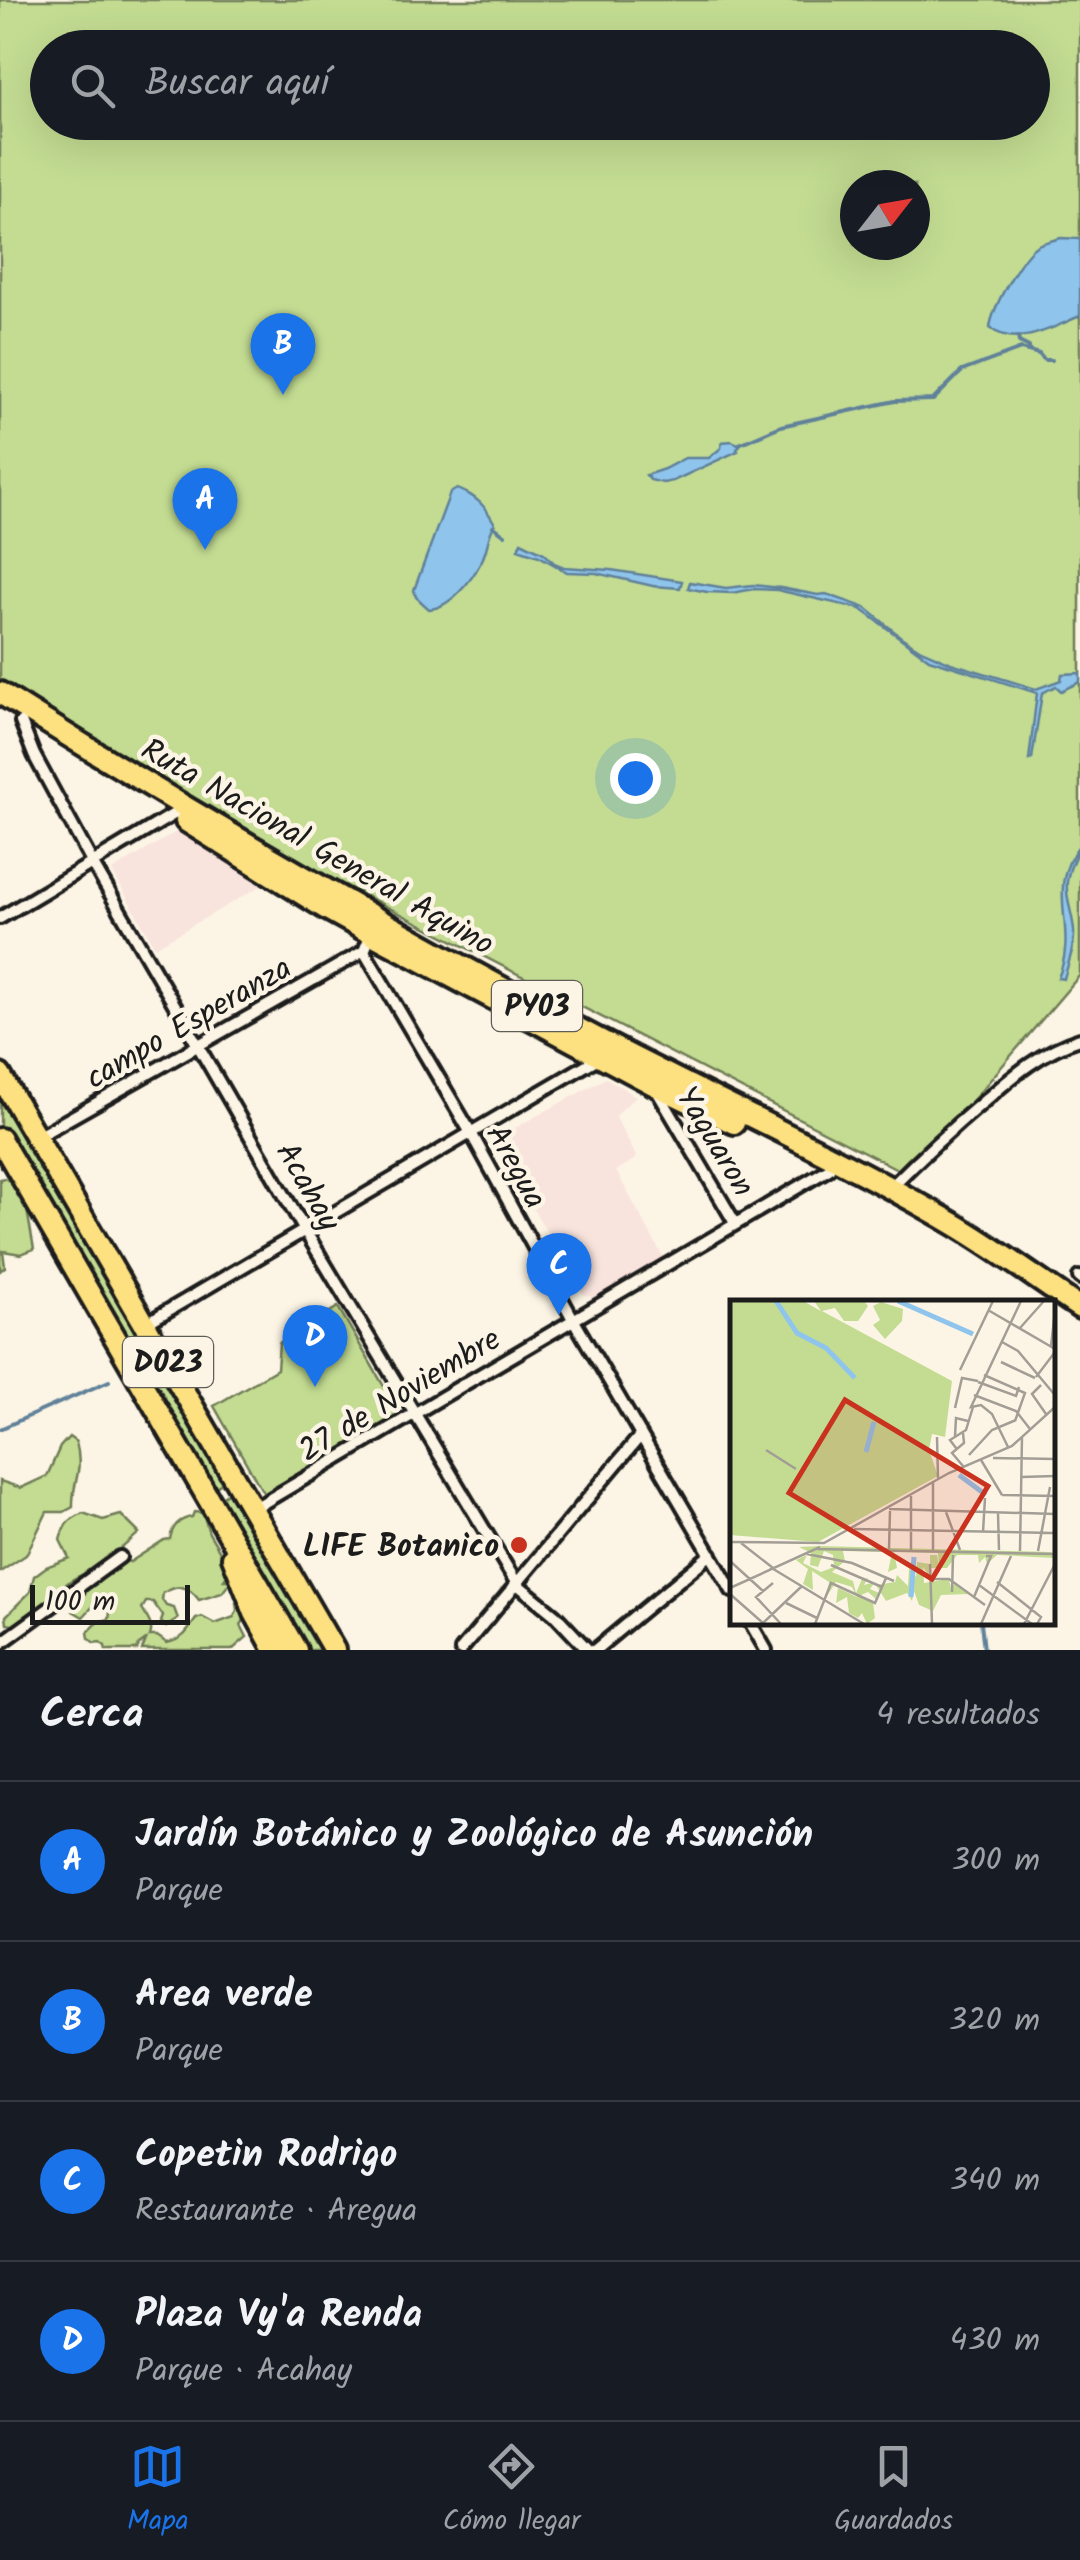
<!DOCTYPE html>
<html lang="es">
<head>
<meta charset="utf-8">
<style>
  :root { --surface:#171b24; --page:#20242c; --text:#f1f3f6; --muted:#9ea1a6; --line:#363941; --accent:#1a73e8 }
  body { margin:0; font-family:Kalam,sans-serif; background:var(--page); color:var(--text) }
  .compass { position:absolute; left:840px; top:170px; width:90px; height:90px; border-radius:50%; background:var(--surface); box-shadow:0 10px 40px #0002; rotate:59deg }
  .scale { position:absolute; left:30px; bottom:25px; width:160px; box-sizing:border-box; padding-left:10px; border:5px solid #1c1c1c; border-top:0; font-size:28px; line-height:35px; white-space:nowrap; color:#1c1c1c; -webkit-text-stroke:8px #fcf5e5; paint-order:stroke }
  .you { position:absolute; left:635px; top:778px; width:35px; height:35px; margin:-25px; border:8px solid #fff; border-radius:50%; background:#1a73e8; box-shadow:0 0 0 15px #1a73e833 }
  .badge { display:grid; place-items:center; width:65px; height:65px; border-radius:50%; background:var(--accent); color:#fff; font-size:32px; font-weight:700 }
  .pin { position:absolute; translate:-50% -82px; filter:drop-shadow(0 2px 5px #0008) }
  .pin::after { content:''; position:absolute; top:52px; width:35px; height:30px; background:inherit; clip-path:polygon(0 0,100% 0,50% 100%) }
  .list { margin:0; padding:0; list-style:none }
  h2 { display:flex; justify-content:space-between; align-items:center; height:130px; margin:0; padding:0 40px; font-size:42px }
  h2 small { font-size:32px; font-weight:400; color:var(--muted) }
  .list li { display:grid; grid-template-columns:65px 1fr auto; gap:30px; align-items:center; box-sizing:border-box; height:160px; padding:0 40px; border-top:2px solid var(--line) }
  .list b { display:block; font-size:38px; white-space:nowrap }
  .list p { margin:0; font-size:32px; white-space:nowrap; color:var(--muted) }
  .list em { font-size:32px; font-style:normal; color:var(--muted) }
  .icon { flex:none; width:55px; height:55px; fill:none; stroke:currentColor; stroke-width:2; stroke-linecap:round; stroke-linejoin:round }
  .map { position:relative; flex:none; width:1080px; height:1650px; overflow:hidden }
  .search { position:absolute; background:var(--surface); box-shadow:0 10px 40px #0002; left:30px; right:30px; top:30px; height:110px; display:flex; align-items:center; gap:25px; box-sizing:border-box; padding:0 35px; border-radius:55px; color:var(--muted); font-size:38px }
  .sheet { height:770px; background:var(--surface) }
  nav { display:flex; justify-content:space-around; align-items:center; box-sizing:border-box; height:140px; border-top:2px solid var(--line); background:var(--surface); font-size:28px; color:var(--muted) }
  nav a { display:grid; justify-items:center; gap:5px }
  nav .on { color:var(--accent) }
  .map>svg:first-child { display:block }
</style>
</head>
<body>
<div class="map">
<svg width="1080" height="1650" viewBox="0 0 1080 1650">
  <rect width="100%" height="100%" fill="#fcf5e5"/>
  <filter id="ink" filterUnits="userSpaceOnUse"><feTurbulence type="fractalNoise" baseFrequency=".01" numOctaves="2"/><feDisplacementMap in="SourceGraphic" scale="20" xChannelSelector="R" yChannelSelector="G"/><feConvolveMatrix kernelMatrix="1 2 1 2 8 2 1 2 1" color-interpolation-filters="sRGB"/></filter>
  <g filter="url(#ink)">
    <path fill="#f9e3dd" d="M184,827L271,880L155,947L112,871Z
      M606,1078L636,1096L615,1116L637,1158L616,1171L667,1264L593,1298L583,1294L493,1140Z"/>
    <path fill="#c3dc92" stroke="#707c57" stroke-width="2.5" fill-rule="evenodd" d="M0,0H1080V975L909,1175L296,860L215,812L203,808L191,797L133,763L120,758L114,752L0,680ZM48,48H1032V122H48ZM855,185H915V245H855Z
      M0,1094L228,1479L211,1490L0,1130Z
      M4,1178L17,1185L25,1199L34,1249L21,1254L3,1251L5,1267L0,1271V1179Z
      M338,1307L400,1414L264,1494L214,1406L277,1369L279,1343Z
      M69,1437L76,1442C84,1473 72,1481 73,1507L64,1512H47L26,1555L0,1572V1481L21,1488L47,1476L60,1447Z
      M233,1489L324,1650H301L217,1500Z
      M194,1512L203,1513L209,1533L231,1570L224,1580H232L222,1593L199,1600C188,1585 179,1584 163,1593L162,1600L166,1606L174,1608L178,1619L166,1627L161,1622L163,1616L153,1602H146L142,1609C147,1618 154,1626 150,1636H157L167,1643C184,1639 187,1632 196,1619L202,1617L215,1624L234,1617L237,1610L236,1603L241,1600L253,1619L244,1620L241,1625L247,1637L232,1650H142L146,1640L139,1645L137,1650H106L105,1646L100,1642L94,1643L89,1638L88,1632L98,1622L109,1619L110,1613L97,1602L83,1617L73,1611L74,1597L85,1594L91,1583L99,1582L100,1571C75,1573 60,1585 49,1607L34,1610L21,1627L7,1624L6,1616L30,1592L34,1576L46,1567L69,1558L60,1540C65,1523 67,1521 83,1513L103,1520L121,1515L139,1533L116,1553L103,1569L117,1570L124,1560L130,1562L164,1540L170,1539C172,1527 179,1519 192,1517Z"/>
    <path fill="#8fc5ed" stroke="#618199" stroke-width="2.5" d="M1061,238L1080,239V316C1053,327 1017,349 990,328C992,308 1017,265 1031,250C1039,242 1051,241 1061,238Z
      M732,441L740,445L737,449L738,451L673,481L663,483L650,480L646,475L664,469L685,458H709L721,448L722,442Z
      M457,489C477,496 485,506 495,524C487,536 488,550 481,562C472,580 450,608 429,609L416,597L414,590L450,493Z
      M521,542L544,553L554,563L564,567L611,570L682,581L680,588L653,586L596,573L567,572L539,556L518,549Z
      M690,582L726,588L753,585L781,588L818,595L826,594L866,608L901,637L921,650L951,663L1036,689L1061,680L1062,674L1080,673V682L1061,691L1056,686L1042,693L1032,759L1029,760L1037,693L929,659L861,609L848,606L777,590L754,589L732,593L707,592L688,588Z
      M1080,844C1076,856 1068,868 1067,882C1065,898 1073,914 1074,931C1075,947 1068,963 1064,979L1058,978C1080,926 1043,891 1080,844Z"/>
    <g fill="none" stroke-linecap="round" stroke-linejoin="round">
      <path stroke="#618199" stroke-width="4" d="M1018,337L1019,342L1029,347V351
        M739,444L781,426L895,401L933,400L962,371L1021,349L1039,354L1044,360H1052
        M493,526L505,535
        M0,1429L109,1381
        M981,1622L984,1650"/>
      <defs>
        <path id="street" d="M21,722L34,755L93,864L304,1229L517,1584L555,1615L588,1650
          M0,918L174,814
          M372,932L364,951L471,1133L573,1319L732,1591
          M656,1089L735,1223
          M37,1137L364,951
          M890,1188C920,1158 950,1130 982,1103C1012,1077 1041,1051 1080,1039
          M1079,1277L1080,1278
          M145,1324L600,1057
          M253,1509L829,1169
          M750,1622L766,1650
          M0,1644L120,1557
          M461,1650L640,1436
          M595,1650L711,1554"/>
        <path id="highway" d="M0,693C198,818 403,937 611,1046C725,1105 843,1159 954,1224C998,1250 1038,1280 1080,1308
          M186,821L325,908L372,934L653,1084L734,1123
          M0,1075L334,1650
          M0,1139L296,1650
          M233,1557L255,1613L275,1650"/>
      </defs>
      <use href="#street" stroke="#1c1c1c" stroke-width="18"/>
      <use href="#highway" stroke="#1c1c1c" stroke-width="28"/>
      <use href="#street" stroke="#fcf5e5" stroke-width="10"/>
      <use href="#highway" stroke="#fde080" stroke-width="20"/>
    </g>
  </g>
  <circle fill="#c8321e" stroke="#fcf5e5" stroke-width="4" cx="519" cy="1545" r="10"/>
  <g text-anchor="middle" stroke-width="9" stroke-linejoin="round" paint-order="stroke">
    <g fill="#fcf5e5" stroke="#5f5d58" stroke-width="2.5">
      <rect x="492" y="981" width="90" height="50" rx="8"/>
      <rect x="123" y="1337" width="90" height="50" rx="8"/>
    </g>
    <g font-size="30" font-weight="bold" fill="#1c1c1c">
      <text x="537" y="1016">PY03</text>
      <text x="168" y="1372">D023</text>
    </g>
    <g font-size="32" fill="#1c1c1c" stroke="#fcf5e5">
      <text transform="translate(318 846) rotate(30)" y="11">Ruta Nacional General Aquino</text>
      <text transform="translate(188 1022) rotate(-30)" y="11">campo Esperanza</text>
      <text transform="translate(716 1141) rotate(59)" y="11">Yaguaron</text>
      <text transform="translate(517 1166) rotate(61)" y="11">Aregua</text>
      <text transform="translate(309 1186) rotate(60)" y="11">Acahay</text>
      <text transform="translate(399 1394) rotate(-31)" y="11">27 de Noviembre</text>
    </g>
    <g font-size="32" font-weight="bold" fill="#1c1c1c" stroke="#fcf5e5" text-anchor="end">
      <text x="499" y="1556">LIFE Botanico</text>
    </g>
  </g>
  <g transform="translate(730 1300)">
    <rect width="325" height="325" fill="#fcf5e5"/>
    <path d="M0,1H73L91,11L84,1H134L138,6L128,21H114L105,8L92,11L222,81L215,137L202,134L199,150L208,176L88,242L0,235ZM151,2L173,9L172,21L155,39L143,25L150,20L143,6ZM90,246L321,252L324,258L267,255L257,264L255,257L249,263L248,255H227L217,268H200V277L193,267L194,283L219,279L221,288L225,283L239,294L211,295L203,311L189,305L184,291L182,301L177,293L156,301L146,285L165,282L167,275L178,286L179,268L186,277L187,262L200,264V255H207L209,265L208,253L164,252L167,268L158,272L162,252L113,251L115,261L102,272L123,281L126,293L132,279L138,278L134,285L145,282L140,289L149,293L147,300L138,292L129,296L143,303L145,318L137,324L132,313L128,318L119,313L117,297L106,303L108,288L127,297L122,287L106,282L97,296L99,282L82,271L83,290L73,284L78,269L66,260L77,255L73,263L91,272L104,267L103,255L94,251L88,267L80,265L81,253L69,247Z" fill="#c3dc92"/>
    <path fill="none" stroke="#8fc5ed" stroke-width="5" d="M46,1L67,33L96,48L125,78M168,1L243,34M136,152L144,122M229,175L256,195M181,297L184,257"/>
    <path fill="none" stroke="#a29e95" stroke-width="2.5" d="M258,10L325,49M290,28L314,1M272,42L288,51L324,94M321,46L325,11M271,62L305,78M230,70L263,1M254,75L295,93L285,121M306,77L325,52M248,82L286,96L289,87M311,85L302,94L316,114M244,95L286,111L300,129M225,108L232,78L248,81M225,136L226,118L238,121M207,137L208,178M278,147L262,114L251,105L241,107L291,1M226,148L220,140L236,130L243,107M36,150L66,169M239,155L262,130L286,120M263,158L325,159M251,160L272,195M233,166L222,153L234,143L233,133M291,177L325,176M272,195L325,196M159,209L325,214M216,212L230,250M268,213L269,250M325,225V260M124,229L323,233M253,232L255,198M0,242L94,243L219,173L282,146L325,107M11,243L43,268M87,249L325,254M159,249L160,211M181,250V196M203,250V182M290,251L292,137M308,251L320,187M77,254L122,263L164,281M0,261L33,291M200,264L202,324M101,265L152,287M40,267L134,324M201,279H219L255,305M267,282L311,317L307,324M43,283L26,297L51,324M249,285L302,324M0,288L90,247M222,292L223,255M0,294L33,323M244,297L261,256H256M56,303L87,318M33,323L72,286M85,324L101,283L145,303L156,278M251,324L281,256M294,324L325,264"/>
    <path fill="#c8321e" fill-opacity="0.15" stroke="#c8321e" stroke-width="5" d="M115,100L258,186L202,279L59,193Z"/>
    <rect width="325" height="325" fill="none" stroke="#1c1c1c" stroke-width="5"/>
  </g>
</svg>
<svg class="compass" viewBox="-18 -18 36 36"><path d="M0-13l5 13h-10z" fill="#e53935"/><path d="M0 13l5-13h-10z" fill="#9ea1a6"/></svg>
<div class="scale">100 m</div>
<div class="you"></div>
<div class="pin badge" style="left:205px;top:550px">A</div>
<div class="pin badge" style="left:283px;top:395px">B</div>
<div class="pin badge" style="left:559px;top:1315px">C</div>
<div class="pin badge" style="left:315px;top:1387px">D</div>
<div class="search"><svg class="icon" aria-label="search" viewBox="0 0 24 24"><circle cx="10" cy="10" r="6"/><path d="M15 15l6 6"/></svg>Buscar aquí</div>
</div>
<section class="sheet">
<h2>Cerca<small>4 resultados</small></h2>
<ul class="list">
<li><span class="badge">A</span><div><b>Jardín Botánico y Zoológico de Asunción</b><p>Parque</p></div><em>300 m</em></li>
<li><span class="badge">B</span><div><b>Area verde</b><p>Parque</p></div><em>320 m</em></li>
<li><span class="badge">C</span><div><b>Copetin Rodrigo</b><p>Restaurante · Aregua</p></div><em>340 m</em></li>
<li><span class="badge">D</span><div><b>Plaza Vy'a Renda</b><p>Parque · Acahay</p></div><em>430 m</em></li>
</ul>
</section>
<nav>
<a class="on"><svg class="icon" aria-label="map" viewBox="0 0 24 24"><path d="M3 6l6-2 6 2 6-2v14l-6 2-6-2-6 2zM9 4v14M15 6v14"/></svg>Mapa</a>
<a><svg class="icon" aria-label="directions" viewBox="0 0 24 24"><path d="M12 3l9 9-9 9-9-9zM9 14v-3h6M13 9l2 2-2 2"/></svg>Cómo llegar</a>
<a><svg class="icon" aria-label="saved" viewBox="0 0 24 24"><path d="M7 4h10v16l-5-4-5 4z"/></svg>Guardados</a>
</nav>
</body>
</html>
